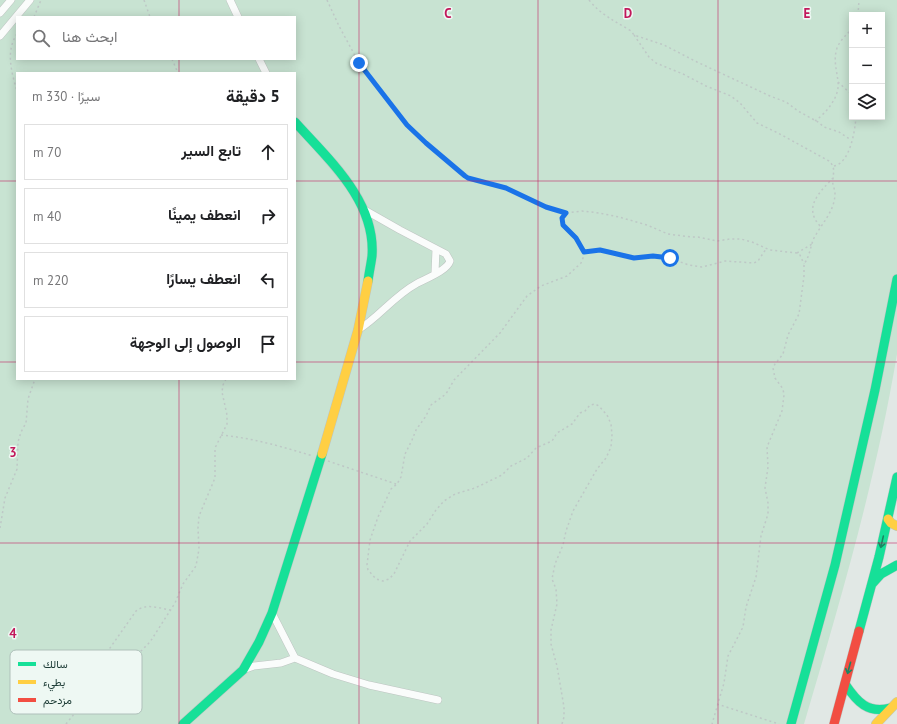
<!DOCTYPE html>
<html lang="ar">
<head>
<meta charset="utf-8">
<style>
  :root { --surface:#fff; --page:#f2f2f2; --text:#202124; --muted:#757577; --line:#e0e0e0 }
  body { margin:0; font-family:"PT Sans",Vazirmatn,sans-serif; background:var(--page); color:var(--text); direction:rtl }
  .controls { position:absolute; right:12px; top:12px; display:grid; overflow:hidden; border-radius:0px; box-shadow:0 2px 10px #0003 }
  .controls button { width:36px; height:36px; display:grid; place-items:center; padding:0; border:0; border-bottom:1px solid var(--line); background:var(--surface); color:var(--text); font:20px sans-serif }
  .stop { position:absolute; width:12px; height:12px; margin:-9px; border:3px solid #1a73e8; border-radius:50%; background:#fff }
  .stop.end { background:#1a73e8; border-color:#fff; box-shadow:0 1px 4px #0008 }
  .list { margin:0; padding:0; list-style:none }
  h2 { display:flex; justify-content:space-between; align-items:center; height:52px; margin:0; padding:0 16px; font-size:17px }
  h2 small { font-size:13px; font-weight:400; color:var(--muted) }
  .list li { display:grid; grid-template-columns:26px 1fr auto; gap:12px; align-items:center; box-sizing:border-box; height:56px; margin:0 8px 8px; padding:0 8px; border:1px solid var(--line); border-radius:0px }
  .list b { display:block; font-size:15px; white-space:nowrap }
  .list em { font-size:13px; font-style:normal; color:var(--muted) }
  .icon { flex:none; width:22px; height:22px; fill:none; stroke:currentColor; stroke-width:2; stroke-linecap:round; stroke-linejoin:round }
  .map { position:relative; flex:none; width:897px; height:724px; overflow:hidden; direction:ltr }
  .search { position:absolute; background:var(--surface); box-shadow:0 2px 10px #0003; left:16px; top:16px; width:280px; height:44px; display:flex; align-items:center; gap:10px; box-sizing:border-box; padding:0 14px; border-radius:0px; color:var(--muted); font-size:15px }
  .panel { position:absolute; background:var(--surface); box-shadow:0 2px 10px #0003; left:16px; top:72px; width:280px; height:308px; border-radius:0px; direction:rtl }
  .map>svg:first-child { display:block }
</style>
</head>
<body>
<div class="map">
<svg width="897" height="724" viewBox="0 0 897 724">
  <rect width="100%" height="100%" fill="#e1e8e5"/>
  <path fill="#c8e3d2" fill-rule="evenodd" d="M0,0H897V354C876,480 840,602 804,724H0ZM852,15H882V117H852ZM17,17H295V59H17ZM17,73H295V379H17Z"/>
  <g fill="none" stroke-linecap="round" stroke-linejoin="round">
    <defs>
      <path id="street" d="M230,0L238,17
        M0,13L11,0
        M0,36L30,0
        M259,59L266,73
        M435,273L436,249
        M358,330C379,317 394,296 416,284C425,279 447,271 450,261L446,254L400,230L363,209
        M272,613L295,658
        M243,670L254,666L281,663L295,658L333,674L369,685L438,700"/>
      <path id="fast" d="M295,122C329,160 376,201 372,256C371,264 369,273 368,281
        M872,584L881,574L897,565
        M859,631L879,557L897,477
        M845,684C857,702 868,714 890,708
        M183,724L243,670L259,642L272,613L322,454
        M791,724L835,565L875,390L897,279"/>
      <path id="slow" d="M322,454L358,330L368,281
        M888,519L891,523L897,526
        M876,724L897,702"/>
      <path id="jam" d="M834,724L859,631"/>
    </defs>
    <use href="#street" stroke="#bec5c2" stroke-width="8"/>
    <use href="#fast" stroke="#bcc6c3" stroke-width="10"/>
    <use href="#slow" stroke="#bcc6c3" stroke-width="10"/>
    <use href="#jam" stroke="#bcc6c3" stroke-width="10"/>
    <path stroke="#bec8c6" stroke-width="1.5" stroke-dasharray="2 3" stroke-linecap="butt" d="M144,0L150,17
      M327,0L339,26L359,63L397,112L426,143L455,168L468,178L506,188L546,207L566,213L582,211L599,213L619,217L647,225L668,234L691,237H698L717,241L730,239H741L752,242L770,250L797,253L800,255L804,264
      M589,0C601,15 615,21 631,31L634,35L664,45L697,62L770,96L786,102L798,111L818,122L824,127L839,132L851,140
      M858,15L859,0
      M34,17L41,0
      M17,34C5,51 12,74 17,91
      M634,35L649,57L656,63L683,74L706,86L731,96L740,103L757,123L778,133L829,161C836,168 833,172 833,181C832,185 835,189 835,193C835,211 822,223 814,238C810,247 810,256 804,264V276L799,314L788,335L783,354L775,364L773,368L775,378L783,389L784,395L782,411L767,447L768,467L765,488L768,503V514L761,536L756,577L746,607L743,627L728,656L724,683L712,724
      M172,59L178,73
      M838,82L852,95
      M815,121C826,113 840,97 838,82C837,70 833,61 837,48C840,40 847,35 852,28
      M834,166C850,163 855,131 856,117
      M820,226C803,207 819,193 833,178
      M583,252L604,251L639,259L653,256H663L689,265L702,267L725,261L754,263L758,261L766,249
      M797,253L812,244
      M221,435C253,438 283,447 313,456
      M328,461L396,484
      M0,528L5,498L17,469L18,442L21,432L26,423L28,399L35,379
      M105,678L107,656L110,648L136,611C146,603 159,608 170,610
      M717,704L779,724
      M66,724L95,688L105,678L136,656L150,642L175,603L183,584L196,566L199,549L198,528L199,516L215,478V448L227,424V415L222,392L223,385L226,379
      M562,724L564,717V707L557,666L551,644V630L557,604L556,589L552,579L555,564L563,545L566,531L573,511L597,469L606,458L611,447L612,435L611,424L607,415L599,406L595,404L590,405L585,411L580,413L572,424L557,433L552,441L536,448L527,458L511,466L502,475L475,488L455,494L444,501L436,510L427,524L410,541L394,574L389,579L383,581L376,579L368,570L367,565L370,540L378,517L391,489L397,484L401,477L405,454L412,440L416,430L426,416L431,405L446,394L454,380L500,333L527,296L541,286L567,276L581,263L583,258V251L576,238L563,225L562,218L566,213"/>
    <use href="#street" stroke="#fafcfb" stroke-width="7"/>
    <use href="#fast" stroke="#16e098" stroke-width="9"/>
    <use href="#slow" stroke="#ffcf43" stroke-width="9"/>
    <use href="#jam" stroke="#f24e42" stroke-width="9"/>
  </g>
  <defs><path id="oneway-shaft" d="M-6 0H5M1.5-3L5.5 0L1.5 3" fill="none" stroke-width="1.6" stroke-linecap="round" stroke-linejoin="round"/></defs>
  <g stroke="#1a8662">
    <use href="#oneway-shaft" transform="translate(882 542) rotate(103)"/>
    <use href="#oneway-shaft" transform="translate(849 668) rotate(105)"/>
  </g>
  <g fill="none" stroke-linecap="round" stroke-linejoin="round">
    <path stroke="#1a73e8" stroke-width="5" d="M359,63L407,125L426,143L465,176L468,178L506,188L546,207L566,213L562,218L563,225L576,238L584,252L600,250L634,258L653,256L670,258"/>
  </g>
  <path fill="none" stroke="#c2185b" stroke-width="1" stroke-opacity="0.55" d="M179,0V17M359,0V724M538,0V724M718,0V724M179,59V73M0,181H17M295,181H897M0,362H17M295,362H897M179,379V724M0,543H897"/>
  <rect x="10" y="650" width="132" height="64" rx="6" fill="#eef8f3" stroke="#afc0ba" stroke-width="1"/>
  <rect x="18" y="662" width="18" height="4" fill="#16e098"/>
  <rect x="18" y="680" width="18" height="4" fill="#ffcf43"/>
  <rect x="18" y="698" width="18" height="4" fill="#f24e42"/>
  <g font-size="11" fill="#1d3c36">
    <text x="43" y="668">سالك</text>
    <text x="43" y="686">بطيء</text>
    <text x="43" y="704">مزدحم</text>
  </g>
  <g font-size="13" text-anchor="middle" font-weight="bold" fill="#c2185b" stroke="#eef8f3" stroke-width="3" stroke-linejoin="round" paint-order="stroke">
    <text x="448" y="18">C</text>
    <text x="628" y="18">D</text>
    <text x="807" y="18">E</text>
    <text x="13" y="457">3</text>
    <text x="13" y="638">4</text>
  </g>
</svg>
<div class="controls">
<button>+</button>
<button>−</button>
<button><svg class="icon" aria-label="layers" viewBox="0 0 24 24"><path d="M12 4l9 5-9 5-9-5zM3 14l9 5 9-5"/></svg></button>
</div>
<div class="stop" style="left:670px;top:258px"></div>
<div class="stop end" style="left:359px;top:63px"></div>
<div class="search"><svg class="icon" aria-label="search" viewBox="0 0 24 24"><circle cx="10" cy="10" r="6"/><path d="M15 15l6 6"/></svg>ابحث هنا</div>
<section class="panel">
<h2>5 دقيقة<small>سيرًا · 330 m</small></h2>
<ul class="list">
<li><svg class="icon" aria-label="ahead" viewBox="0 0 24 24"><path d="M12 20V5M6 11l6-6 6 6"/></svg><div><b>تابع السير</b></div><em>70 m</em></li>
<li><svg class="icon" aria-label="right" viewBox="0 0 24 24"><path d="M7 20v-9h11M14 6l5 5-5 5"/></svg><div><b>انعطف يمينًا</b></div><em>40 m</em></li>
<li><svg class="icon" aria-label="left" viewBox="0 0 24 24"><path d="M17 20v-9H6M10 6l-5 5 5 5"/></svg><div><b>انعطف يسارًا</b></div><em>220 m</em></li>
<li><svg class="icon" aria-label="arrive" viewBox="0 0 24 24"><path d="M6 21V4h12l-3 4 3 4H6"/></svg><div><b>الوصول إلى الوجهة</b></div></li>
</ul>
</section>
</div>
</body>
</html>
